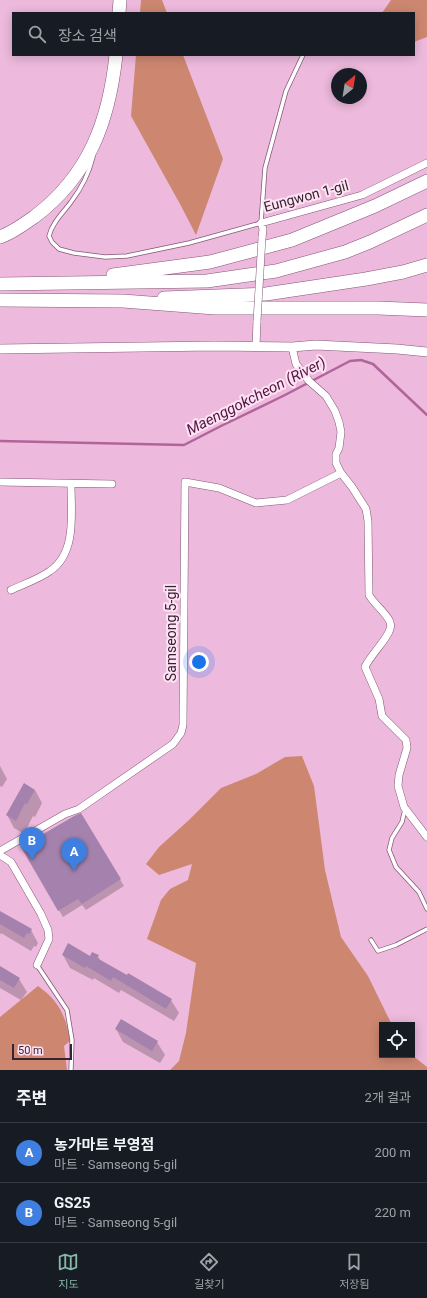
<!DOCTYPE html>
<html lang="ko">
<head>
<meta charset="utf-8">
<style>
  :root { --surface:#171b24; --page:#20242c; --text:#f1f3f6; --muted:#9ea1a6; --line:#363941; --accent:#88b8a7 }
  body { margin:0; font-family:Roboto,"Noto Sans KR",sans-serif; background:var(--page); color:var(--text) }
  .controls { position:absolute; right:12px; bottom:12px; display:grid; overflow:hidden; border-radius:0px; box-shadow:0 2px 10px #0003 }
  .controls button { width:36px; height:36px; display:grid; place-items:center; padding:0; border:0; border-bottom:1px solid var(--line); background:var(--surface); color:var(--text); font:20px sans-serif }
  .compass { position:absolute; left:331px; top:68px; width:36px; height:36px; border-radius:50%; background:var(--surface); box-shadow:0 2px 10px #0003; rotate:30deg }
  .scale { position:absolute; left:12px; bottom:10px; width:60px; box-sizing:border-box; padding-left:4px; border:2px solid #382431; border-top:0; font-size:11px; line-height:14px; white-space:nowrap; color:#382431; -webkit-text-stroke:3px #fee3f4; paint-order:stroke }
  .you { position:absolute; left:199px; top:662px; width:14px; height:14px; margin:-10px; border:3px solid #fff; border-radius:50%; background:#1a73e8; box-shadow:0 0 0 6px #1a73e833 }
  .badge { display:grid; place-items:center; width:26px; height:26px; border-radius:50%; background:var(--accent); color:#fff; font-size:13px; font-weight:700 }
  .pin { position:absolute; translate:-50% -33px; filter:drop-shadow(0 1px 2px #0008) }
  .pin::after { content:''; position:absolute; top:21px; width:14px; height:12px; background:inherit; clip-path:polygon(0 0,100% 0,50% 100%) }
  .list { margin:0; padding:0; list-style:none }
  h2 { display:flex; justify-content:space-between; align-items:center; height:52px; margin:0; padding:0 16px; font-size:17px }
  h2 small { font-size:13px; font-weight:400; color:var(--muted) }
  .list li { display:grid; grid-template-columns:26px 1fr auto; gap:12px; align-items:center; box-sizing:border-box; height:60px; padding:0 16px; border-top:1px solid var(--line) }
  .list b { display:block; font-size:15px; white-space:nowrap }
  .list p { margin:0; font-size:13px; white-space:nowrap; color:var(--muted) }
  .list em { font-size:13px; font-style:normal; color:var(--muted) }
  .icon { flex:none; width:22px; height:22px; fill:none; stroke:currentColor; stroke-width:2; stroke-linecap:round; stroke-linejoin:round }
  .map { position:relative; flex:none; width:427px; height:1070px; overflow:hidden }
  .search { position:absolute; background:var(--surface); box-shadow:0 2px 10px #0003; left:12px; right:12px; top:12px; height:44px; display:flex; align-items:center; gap:10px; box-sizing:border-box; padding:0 14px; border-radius:0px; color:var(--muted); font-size:15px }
  .sheet { height:172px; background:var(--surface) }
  nav { display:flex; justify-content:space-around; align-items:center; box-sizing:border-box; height:56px; border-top:1px solid var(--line); background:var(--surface); font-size:11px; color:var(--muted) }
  nav a { display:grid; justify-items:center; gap:2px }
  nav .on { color:var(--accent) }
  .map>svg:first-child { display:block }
</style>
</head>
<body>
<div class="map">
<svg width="427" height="1070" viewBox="0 0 427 1070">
  <rect width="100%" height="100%" fill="#edb9dc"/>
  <path fill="#cd8770" d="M141,0H162L167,13H140Z
    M391,0H427V37L414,42V13H382Z
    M136,55H183L223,159L196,235L180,204L131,116Z
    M302,756L314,786L325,870L341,937L368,976L392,1025H382V1055H412L427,1067V1070H170L179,1061L186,1033L196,963L147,939L161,900L170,889L188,880L192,864L159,875L146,864L159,847L189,820L221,788L256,774L285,757Z
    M38,986C59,1001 66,1016 70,1041L64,1046L67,1070H0V1017Z"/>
  <path fill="#0003" d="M0,766L7,779L2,787L0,786Z
    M35,790L42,803L35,817L33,816L24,834L14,828L7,815Z
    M81,815L124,886L86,910L82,905L63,917L22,847Z
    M0,913L31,930L38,943L36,947L34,946L31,951L1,933L0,935Z
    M63,955L91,957L98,956L101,962L171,1000L179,1013L174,1021L121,990L119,993L94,978L93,980L70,968Z
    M0,967L19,979L27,992L21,1000L0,988Z
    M116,1029L157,1042L165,1055L160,1063L123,1042Z"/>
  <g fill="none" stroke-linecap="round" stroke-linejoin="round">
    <path stroke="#b1649a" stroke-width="2.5" d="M0,441L184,445L221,426L285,395L350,361L361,360L373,364L427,415"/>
  </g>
  <path fill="#a582ae" d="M24,783L35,790L27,804L25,803L16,821L6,815Z
    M81,813L121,879L82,904L78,899L58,911L21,847L74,816Z
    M0,911L32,929L29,934L27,933L24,938L0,924Z
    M68,943L90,956L92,952L99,955L97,958L127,975L128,973L172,999L166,1009L113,977L111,981L86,966L85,968L62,955Z
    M0,966L20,978L14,988L0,980Z
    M121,1019L158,1041L152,1051L115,1029Z"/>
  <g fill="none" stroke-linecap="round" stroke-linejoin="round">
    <defs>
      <path id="service" d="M93,157C89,173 81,189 71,202C63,213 52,223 49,236L52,242L59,249L74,253L105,257L127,256L189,243L261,223L265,168L286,91L303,55
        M405,809L402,822L392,838L389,850L396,867L419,892L427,909
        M371,940L378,951L396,945L427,929
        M37,965L67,1010L72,1040L71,1070"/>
      <path id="minor" d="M262,238L263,229L261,223L362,195L427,163
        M256,346L257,321
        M292,347L296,364L309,381L326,396L335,411L339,422L341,432L339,448L336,454V463L341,473L352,487L366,509L368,521L369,595C375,605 384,611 389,620C391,623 391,626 390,629C387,640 371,654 365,667L379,699L382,716L406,740L407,748L399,775L398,786L404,807L427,837
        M0,482L112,484
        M11,590C24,584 39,579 50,571C77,553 71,512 71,484
        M0,851L65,814L79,809L173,744L181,733L183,725L185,482L219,488L256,503L287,500L341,473
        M0,855L11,862L41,914L48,930L49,939L37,965"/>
      <path id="tertiary" d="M0,349L215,346L292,347L316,345L397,349L427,352"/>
      <path id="motorway" d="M119,13L120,0
        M0,237C12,233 24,224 34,217C89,176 109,121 116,55
        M113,275L210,262L292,240L375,206L427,181
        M0,284L207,281L276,271L345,252L370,242L427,215
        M164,298L266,294L366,279L403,272L427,265
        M0,300L123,301L215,308H378L427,310"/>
    </defs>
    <use href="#service" stroke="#845776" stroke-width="5"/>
    <use href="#minor" stroke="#845776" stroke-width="8"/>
    <use href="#tertiary" stroke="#845776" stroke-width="10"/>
    <use href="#motorway" stroke="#845776" stroke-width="14"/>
    <use href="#service" stroke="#fff" stroke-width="3.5"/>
    <use href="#minor" stroke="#fff" stroke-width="7"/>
    <use href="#tertiary" stroke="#fff" stroke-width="9"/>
    <use href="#motorway" stroke="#fff" stroke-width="13"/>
    <defs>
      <path id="minor-bridge" d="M257,321L262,238"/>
    </defs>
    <use href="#minor-bridge" stroke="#845776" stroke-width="8" stroke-linecap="butt"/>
    <use href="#minor-bridge" stroke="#fff" stroke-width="7"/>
  </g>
  <g text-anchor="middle" stroke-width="4" stroke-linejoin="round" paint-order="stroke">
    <g font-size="14" fill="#382431" stroke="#fee3f4">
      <text transform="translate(306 196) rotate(-15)" y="5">Eungwon 1-gil</text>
      <text transform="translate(171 633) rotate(-90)" y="5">Samseong 5-gil</text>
    </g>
    <g font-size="15" font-style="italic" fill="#511342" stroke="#fee3f4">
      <text transform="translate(256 396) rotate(-27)" y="5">Maenggokcheon (River)</text>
    </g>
  </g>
</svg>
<div class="controls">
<button><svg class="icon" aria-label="locate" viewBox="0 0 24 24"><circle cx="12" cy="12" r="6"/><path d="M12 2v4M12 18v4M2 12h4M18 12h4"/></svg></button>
</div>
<svg class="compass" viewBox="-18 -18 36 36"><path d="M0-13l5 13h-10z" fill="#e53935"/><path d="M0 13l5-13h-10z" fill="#9ea1a6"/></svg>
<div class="scale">50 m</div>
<div class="you"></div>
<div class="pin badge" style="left:74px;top:871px;background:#3f7fe0">A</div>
<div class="pin badge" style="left:32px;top:860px;background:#3f7fe0">B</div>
<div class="search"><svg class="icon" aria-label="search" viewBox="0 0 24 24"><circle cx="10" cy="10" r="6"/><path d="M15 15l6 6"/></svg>장소 검색</div>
</div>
<section class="sheet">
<h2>주변<small>2개 결과</small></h2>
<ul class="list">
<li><span class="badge" style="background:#3f7fe0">A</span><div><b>농가마트 부영점</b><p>마트 · Samseong 5-gil</p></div><em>200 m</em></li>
<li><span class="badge" style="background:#3f7fe0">B</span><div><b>GS25</b><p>마트 · Samseong 5-gil</p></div><em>220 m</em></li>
</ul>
</section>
<nav>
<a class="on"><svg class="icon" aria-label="map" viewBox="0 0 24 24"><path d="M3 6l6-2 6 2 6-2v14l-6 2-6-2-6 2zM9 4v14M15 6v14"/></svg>지도</a>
<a><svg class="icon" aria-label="directions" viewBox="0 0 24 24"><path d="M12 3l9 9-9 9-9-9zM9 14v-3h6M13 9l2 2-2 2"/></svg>길찾기</a>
<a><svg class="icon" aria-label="saved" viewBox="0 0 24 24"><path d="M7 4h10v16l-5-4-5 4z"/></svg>저장됨</a>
</nav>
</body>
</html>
